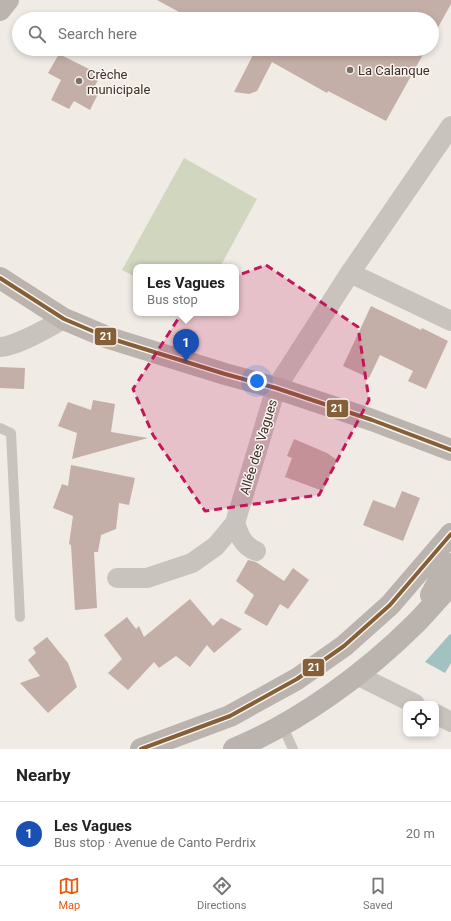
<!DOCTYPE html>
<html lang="en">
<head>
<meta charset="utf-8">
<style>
  :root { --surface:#fff; --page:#f2f2f2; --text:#222; --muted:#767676; --line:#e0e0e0; --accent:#ea580c }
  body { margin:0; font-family:Roboto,sans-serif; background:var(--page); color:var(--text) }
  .controls { position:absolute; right:12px; bottom:12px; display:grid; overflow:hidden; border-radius:8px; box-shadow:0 2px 6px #0003 }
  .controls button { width:36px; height:36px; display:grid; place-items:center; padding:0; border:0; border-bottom:1px solid var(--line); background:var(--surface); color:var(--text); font:20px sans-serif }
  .you { position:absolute; left:257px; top:381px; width:14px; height:14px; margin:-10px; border:3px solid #fff; border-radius:50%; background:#1a73e8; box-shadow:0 0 0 6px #1a73e833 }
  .badge { display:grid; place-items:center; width:26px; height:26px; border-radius:50%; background:var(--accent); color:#fff; font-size:13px; font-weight:700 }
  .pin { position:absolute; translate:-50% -33px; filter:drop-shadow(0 1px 2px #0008) }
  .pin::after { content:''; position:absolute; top:21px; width:14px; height:12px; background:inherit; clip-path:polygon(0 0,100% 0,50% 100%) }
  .popup { position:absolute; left:133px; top:264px; width:106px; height:52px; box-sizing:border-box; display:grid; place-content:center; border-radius:8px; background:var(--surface); filter:drop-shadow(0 1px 3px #0005); font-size:13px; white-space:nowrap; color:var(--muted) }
  .popup b { font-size:15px; color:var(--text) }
  .popup::after { content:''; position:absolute; left:50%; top:100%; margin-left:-8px; border:8px solid transparent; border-top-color:var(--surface) }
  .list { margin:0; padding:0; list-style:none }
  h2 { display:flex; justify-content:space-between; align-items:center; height:52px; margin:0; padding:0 16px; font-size:17px }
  h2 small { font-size:13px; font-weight:400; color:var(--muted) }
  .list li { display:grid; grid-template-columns:26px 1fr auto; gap:12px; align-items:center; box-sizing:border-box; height:64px; padding:0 16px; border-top:1px solid var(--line) }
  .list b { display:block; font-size:15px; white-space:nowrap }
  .list p { margin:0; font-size:13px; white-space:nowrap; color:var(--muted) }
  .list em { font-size:13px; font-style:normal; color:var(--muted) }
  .icon { flex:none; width:22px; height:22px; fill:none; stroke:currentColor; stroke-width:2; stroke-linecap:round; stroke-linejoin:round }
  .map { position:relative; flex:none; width:451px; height:749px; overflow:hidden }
  .search { position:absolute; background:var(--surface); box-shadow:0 2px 6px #0003; left:12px; right:12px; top:12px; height:44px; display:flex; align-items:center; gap:10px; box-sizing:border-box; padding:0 14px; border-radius:22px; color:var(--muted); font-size:15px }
  .sheet { height:116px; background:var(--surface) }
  nav { display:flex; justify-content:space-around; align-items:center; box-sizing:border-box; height:56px; border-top:1px solid var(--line); background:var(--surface); font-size:11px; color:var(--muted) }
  nav a { display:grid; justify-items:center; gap:2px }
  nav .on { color:var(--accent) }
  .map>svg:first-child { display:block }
</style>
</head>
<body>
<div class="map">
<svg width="451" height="749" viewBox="0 0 451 749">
  <rect width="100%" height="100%" fill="#f0ebe5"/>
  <path fill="#d1d6bf" d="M184,158L257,199L220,267H136V277L122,270Z"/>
  <path fill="#a1c2c1" d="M450,634L451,635V663L445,673L425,662Z"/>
  <path fill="#c3afa7" d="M157,0H451V4L432,38V19H192Z
    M247,49H426L386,121L328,91L327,93L272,62L257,91L249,94L234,92L254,53Z
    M59,54L101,75L93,89L99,92L90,110L74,101L69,109L51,100L61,80L48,73Z
    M371,306L421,330L422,328L448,341L426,389L408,381L413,371L380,355L369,378L343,366Z
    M0,367L25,368L24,389L0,388Z
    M93,400L115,404L111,432L148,438L72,459L77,433L58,426L68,402L91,410Z
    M294,439L327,453L337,460L323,491L285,477L292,458L287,456Z
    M71,465L135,478L129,505L119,503L116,529L101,535L98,552H94L97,608L75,610L71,545L69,544L73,516L53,508L62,484L68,486Z
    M402,491L420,498L403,541L363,525L373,500L395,508Z
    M248,560L256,562L284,581L293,568L309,580L288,609L280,604L267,626L244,613L254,595L236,581Z
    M190,599L213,626L221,618L242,629L214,653L207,645L190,667L176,656L159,668L154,662L128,690L108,673L122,659L104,635L127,617L136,629L139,626L144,637Z
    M47,637L68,663L77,687L48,713L20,683L40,676L28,660L36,653L33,648Z"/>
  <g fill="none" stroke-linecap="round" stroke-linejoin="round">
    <path stroke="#c9c3be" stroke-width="10" d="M0,428L11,433L20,617
      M282,725L293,749"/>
    <path stroke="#c9c3be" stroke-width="20" d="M350,273L451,321
      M0,347C18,346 47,328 64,319
      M235,523C239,535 243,546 256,551
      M117,578H147L192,563L216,546L235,523L276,388L350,273L451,126
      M357,675L415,704
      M436,714L451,722"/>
    <path stroke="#bab3ae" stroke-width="22" d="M0,10L8,0
      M0,278L64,319L109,338L225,374L276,388L372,420L451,450
      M431,595L440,579L451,564
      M141,749L230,716L297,679L344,646L390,605L451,534
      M234,749C299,722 366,673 416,623C428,611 439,597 451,585"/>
    <defs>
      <path id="bus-1" d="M0,278L64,319L109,338L225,374L276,388L372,420L451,450
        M141,749L230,716L297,679L344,646L390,605L451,534"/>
    </defs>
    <use href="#bus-1" stroke="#fbf5ee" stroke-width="7"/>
    <use href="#bus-1" stroke="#845f38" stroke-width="4"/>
  </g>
  <path fill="#c2185b" fill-opacity="0.2" stroke="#c2185b" stroke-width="3" stroke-dasharray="8 5" stroke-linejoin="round" d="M266,265L358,327L369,400L319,495L205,511L153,435L133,389L196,291Z"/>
  <g fill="#7a716c" stroke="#fbf5ee" stroke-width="1.5">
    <circle cx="350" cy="70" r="4"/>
    <circle cx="79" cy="81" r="4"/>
  </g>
  <g text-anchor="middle" stroke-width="3" stroke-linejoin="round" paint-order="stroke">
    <g font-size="13" fill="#3b302b" stroke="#fbf5ee" text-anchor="start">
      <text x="358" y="75">La Calanque</text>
      <text x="87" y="79">Crèche<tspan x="87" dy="15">municipale</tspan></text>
    </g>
    <g font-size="13" fill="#3b302b" stroke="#fbf5ee">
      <text transform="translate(258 447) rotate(-73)" y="5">Allée des Vagues</text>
    </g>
  </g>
  <g stroke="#fbf5ee" stroke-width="1.5">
    <rect x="94" y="327" width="23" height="19" rx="4" fill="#845f38"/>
    <rect x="326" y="399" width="23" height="19" rx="4" fill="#845f38"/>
    <rect x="302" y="658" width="23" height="19" rx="4" fill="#845f38"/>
  </g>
  <g font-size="11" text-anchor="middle" font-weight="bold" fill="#fff">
    <text x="106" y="340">21</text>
    <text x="337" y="412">21</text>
    <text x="314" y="671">21</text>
  </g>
</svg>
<div class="controls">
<button><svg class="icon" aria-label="locate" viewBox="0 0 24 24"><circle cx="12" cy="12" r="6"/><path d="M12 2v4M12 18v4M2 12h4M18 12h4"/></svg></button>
</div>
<div class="you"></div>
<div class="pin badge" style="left:186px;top:362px;background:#1a4fb4">1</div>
<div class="popup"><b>Les Vagues</b>Bus stop</div>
<div class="search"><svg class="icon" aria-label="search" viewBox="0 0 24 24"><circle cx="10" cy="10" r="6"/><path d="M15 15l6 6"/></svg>Search here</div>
</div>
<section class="sheet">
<h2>Nearby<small></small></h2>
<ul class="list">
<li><span class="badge" style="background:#1a4fb4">1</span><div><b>Les Vagues</b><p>Bus stop · Avenue de Canto Perdrix</p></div><em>20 m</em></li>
</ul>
</section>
<nav>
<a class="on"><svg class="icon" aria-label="map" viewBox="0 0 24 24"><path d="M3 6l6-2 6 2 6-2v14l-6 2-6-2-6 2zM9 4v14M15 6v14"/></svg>Map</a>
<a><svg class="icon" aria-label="directions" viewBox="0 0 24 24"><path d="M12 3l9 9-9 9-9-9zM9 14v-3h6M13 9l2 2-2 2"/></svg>Directions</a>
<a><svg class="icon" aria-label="saved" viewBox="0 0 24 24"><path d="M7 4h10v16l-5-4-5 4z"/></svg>Saved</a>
</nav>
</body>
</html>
